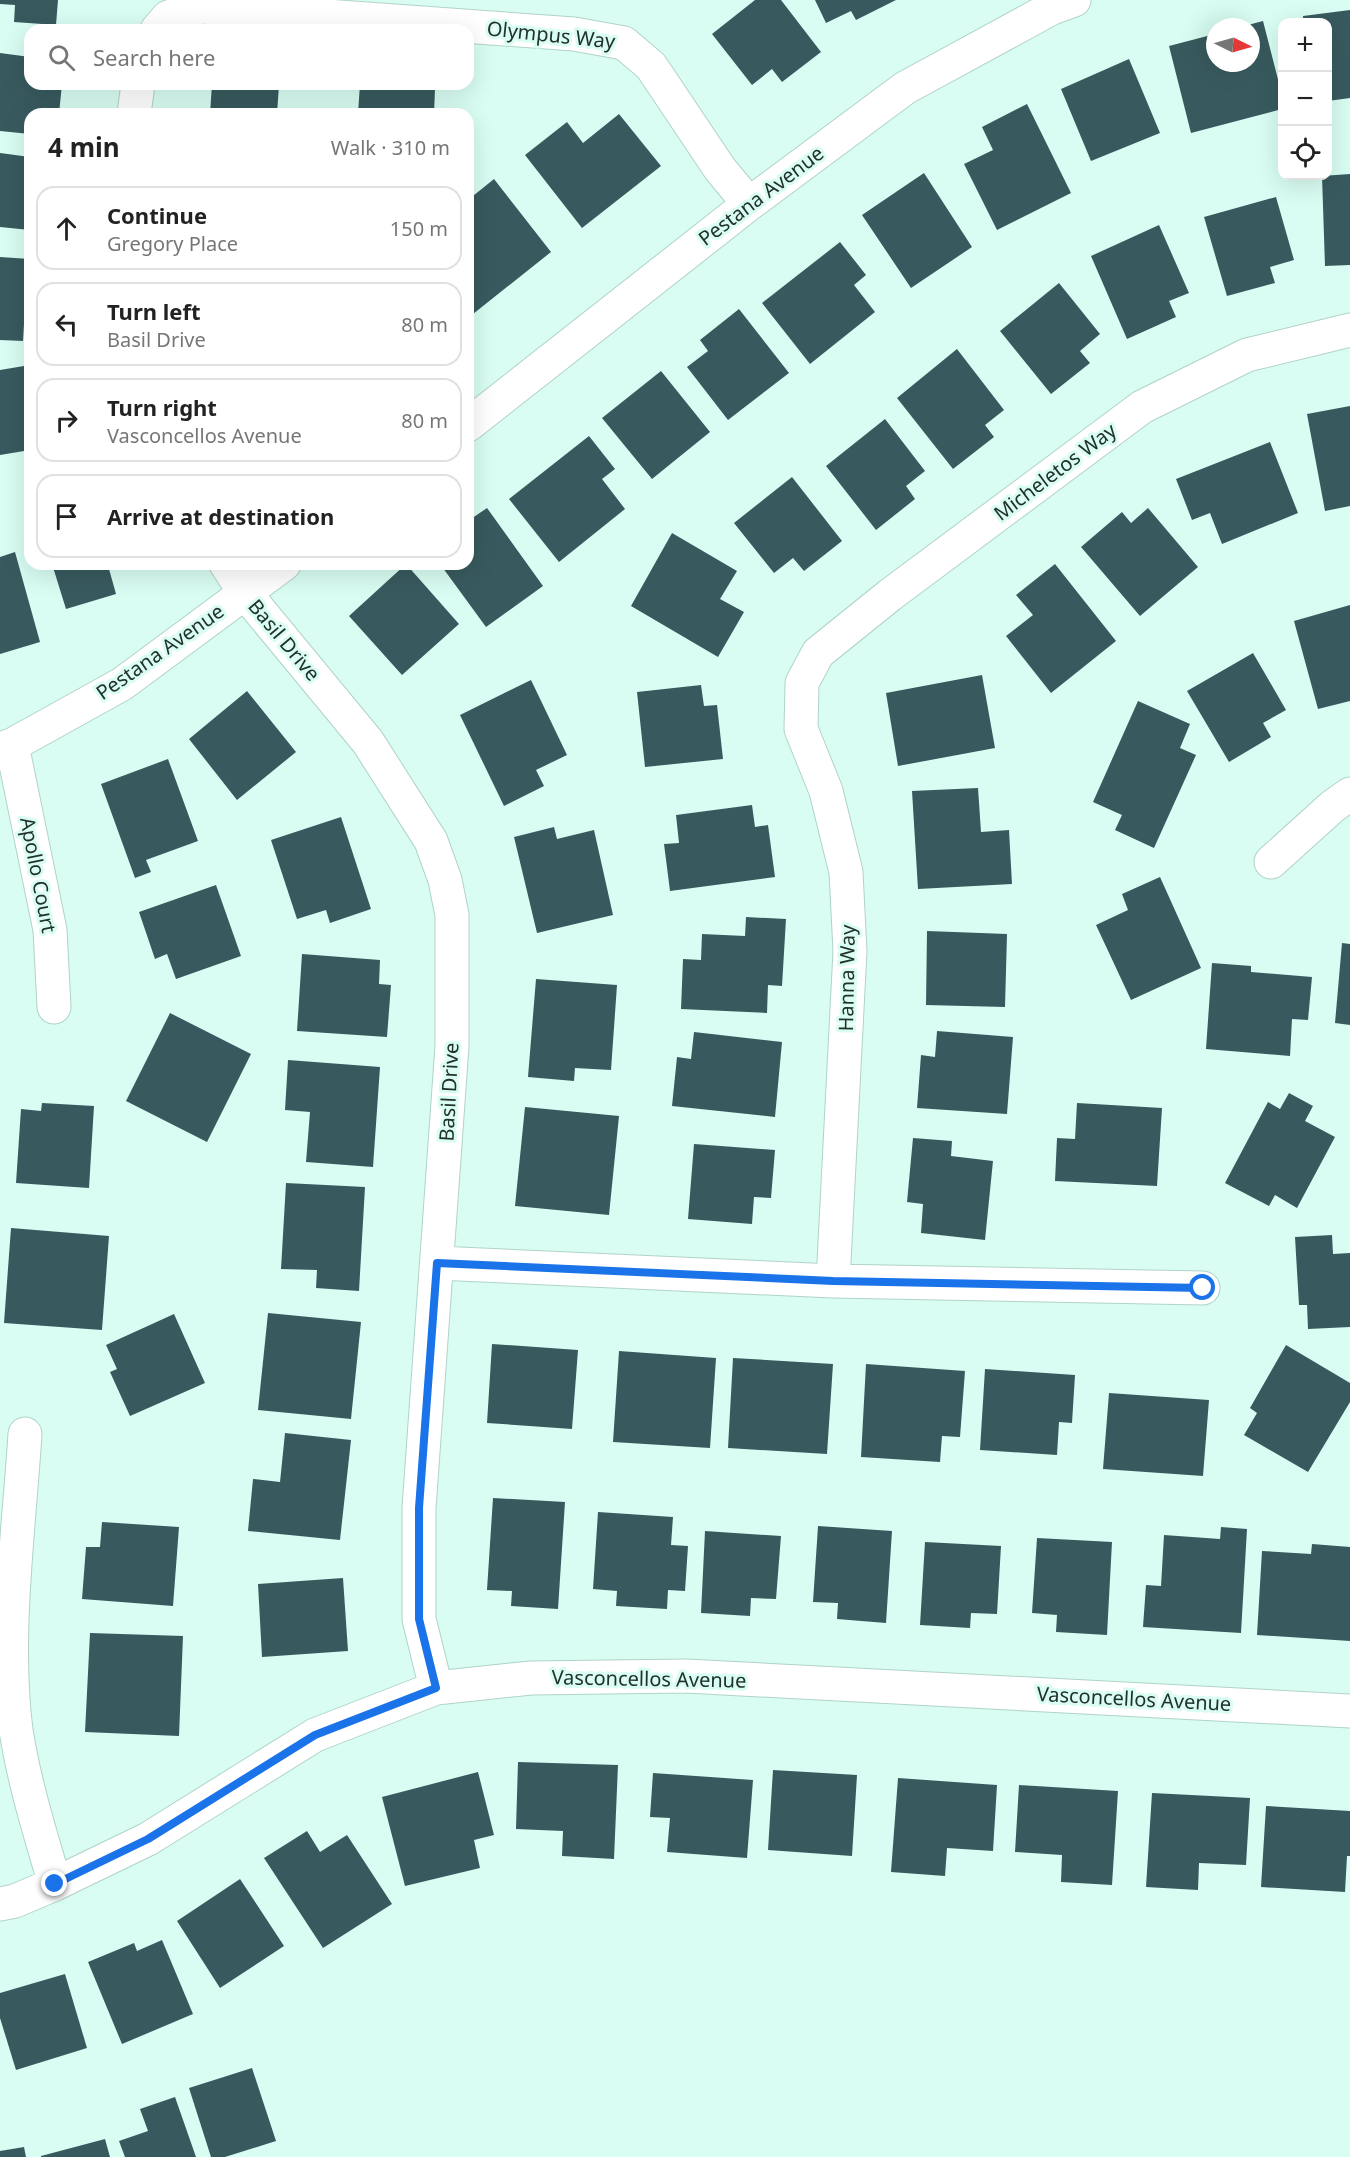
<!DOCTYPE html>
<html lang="en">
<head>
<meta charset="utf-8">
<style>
  :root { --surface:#fff; --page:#f6f6f6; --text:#222; --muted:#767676; --line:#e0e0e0 }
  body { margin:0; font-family:"Noto Sans",sans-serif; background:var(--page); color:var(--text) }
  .controls { position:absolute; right:18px; top:18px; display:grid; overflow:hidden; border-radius:12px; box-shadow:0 6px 24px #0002 }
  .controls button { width:54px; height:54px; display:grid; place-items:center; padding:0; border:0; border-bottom:2px solid var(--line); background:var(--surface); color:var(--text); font:30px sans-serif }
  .compass { position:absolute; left:1206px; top:18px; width:54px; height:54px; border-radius:50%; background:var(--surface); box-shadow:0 6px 24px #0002; rotate:95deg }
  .stop { position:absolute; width:18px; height:18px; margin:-14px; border:4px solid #1a73e8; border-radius:50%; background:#fff }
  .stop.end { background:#1a73e8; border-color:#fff; box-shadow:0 2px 6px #0008 }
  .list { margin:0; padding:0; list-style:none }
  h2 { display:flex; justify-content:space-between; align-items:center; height:78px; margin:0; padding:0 24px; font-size:26px }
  h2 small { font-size:20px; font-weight:400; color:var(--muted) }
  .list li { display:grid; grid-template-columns:39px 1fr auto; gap:18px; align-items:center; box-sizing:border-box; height:84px; margin:0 12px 12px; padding:0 12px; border:2px solid var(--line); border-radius:18px }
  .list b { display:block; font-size:22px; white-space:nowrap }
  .list p { margin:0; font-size:20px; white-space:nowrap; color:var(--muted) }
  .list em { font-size:20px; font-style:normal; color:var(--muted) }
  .icon { flex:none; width:33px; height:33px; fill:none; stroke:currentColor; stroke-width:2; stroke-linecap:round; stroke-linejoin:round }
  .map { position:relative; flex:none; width:1350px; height:2157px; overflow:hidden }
  .search { position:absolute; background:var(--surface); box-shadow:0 6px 24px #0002; left:24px; top:24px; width:450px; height:66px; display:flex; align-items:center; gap:15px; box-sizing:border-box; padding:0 21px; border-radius:18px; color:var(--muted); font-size:22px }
  .panel { position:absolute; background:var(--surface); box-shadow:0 6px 24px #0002; left:24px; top:108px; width:450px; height:462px; border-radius:18px }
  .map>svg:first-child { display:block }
</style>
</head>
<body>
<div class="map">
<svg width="1350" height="2157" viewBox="0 0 1350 2157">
  <rect width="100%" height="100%" fill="#d9fdf3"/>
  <path fill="#385a5e" d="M0,0H58L56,25L14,22L15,5L0,4Z
    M755,0H781L821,52L782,82L772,69L752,85L712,34Z
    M815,0H896L856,20L851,11L826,23Z
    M1350,10V98L1328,101V22H1303V16Z
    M1263,21L1282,95V109L1191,133L1169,46L1215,34V63H1251V27L1244,26Z
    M0,53L30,57V84H62L59,114H30V134L0,131Z
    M1129,59L1160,133L1091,161L1061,89Z
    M212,84L279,85L277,114H210Z
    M360,84L435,89L434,114H358Z
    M1027,104L1071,193L997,230L964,164L993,150L982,127Z
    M619,114L661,166L582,228L525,155L567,122L583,143Z
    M0,153L30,157V230L0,227Z
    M924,173L972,247L911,288L862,215Z
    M1350,174V265L1325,266L1322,176Z
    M494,179L551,252L473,314L468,307V200Z
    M1276,197L1294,260L1270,267L1275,283L1227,296L1204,217Z
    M1159,225L1189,293L1169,301L1176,317L1127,339L1091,256Z
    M840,242L866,275L854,285L875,312L810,364L762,303Z
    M0,257L30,259V309L25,308L23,341L0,340Z
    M1059,283L1100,334L1080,351L1090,363L1051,394L1000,331Z
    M739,309L789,373L728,420L687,367L708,351L700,340Z
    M957,349L1004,410L985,425L994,437L953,469L897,398Z
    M30,365V450L0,455V370Z
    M661,371L710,432L652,479L602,418Z
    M1350,406V506L1325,511L1307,414Z
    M885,419L925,471L906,486L915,499L876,530L826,466Z
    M589,436L615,469L602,479L625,509L559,562L509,499Z
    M1270,442L1298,513L1222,544L1210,513L1192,520L1176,479Z
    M792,477L842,541L804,571L793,558L774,573L734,523Z
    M487,508L543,586L486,627L440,564H468V521Z
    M1148,508L1198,567L1140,616L1081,547L1122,512L1131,523Z
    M672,533L737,571L720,599L744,612L718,657L631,606Z
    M15,552L40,642L0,654V557Z
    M52,564H124V565L109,569L116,594L66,609Z
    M406,564L459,624L402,675L349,616Z
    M1055,564L1116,641L1051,693L1006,636L1033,615L1016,595Z
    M1350,605V701L1318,709L1294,621Z
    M1253,653L1286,710L1263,723L1271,737L1229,762L1187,691Z
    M982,675L995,748L898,766L886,693Z
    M531,680L567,755L536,770L544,786L504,806L460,715Z
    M701,685L704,706L717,705L723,759L645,767L637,692Z
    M247,691L296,752L237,800L189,739Z
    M1138,701L1190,724L1180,748L1196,755L1154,848L1115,830L1122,815L1093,802Z
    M168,759L198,841L146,860L151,872L135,878L101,784Z
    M978,788L981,832L1009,830L1012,884L918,889L912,791Z
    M752,805L755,827L768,825L775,877L670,891L664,844L679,843L676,815Z
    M341,817L371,909L330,923L326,910L297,919L271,840Z
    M554,827L557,839L594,830L613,915L537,933L514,837Z
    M1160,877L1201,968L1131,1000L1096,925L1128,910L1122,894Z
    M216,885L241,956L176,979L167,954L155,959L139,912Z
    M746,917L786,919L782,986L768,985L767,1013L681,1009L683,959L701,960L702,934L745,936Z
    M927,931L1007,934L1005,1007L926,1005Z
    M1342,943L1350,944V1025L1335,1023Z
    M302,954L380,960L379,984L391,985L387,1037L297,1031Z
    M1212,963L1251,966V972L1312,977L1308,1020L1292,1019L1290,1056L1206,1049Z
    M536,979L617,985L611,1070L575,1068L574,1081L528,1077Z
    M170,1013L251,1054L207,1142L126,1101Z
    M937,1031L1013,1037L1007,1114L917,1108L921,1055L935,1057Z
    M694,1032L782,1042L775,1117L672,1106L677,1057L691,1059Z
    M288,1060L380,1067L373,1167L306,1162L310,1112L285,1110Z
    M1289,1093L1313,1106L1305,1121L1335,1137L1297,1208L1275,1195L1269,1206L1225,1183L1268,1102L1280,1109Z
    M42,1103L94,1106L89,1188L16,1183L21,1109L41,1111Z
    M1077,1103L1162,1108L1157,1186L1055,1181L1057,1138L1075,1139Z
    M525,1107L619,1116L609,1215L515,1206Z
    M913,1138L952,1141L951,1156L993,1161L985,1240L921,1233L923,1204L907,1202Z
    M694,1144L775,1150L771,1198L754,1197L752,1224L688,1219Z
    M286,1183L365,1187L359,1291L316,1288L317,1270L281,1269Z
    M11,1228L109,1236L102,1330L4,1323Z
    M1332,1235L1333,1254L1350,1253V1327L1308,1329L1307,1305H1299L1295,1237Z
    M268,1313L361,1322L351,1419L258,1410Z
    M174,1314L205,1383L130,1416L110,1372L117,1369L106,1345Z
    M492,1344L578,1350L572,1429L487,1423Z
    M1286,1345L1350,1383V1402L1308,1472L1244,1435L1257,1413L1250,1408Z
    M619,1351L716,1358L710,1448L613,1442Z
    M733,1358L833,1364L827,1454L728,1448Z
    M866,1364L965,1371L960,1437L942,1436L940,1462L861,1457Z
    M985,1369L1075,1375L1072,1423L1059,1422L1057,1455L980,1450Z
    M1109,1393L1209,1400L1203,1476L1103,1469Z
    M285,1433L351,1440L340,1540L248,1531L253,1479L280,1482Z
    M493,1498L565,1502L558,1609L511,1606L512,1591L487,1590Z
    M598,1512L673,1517L671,1545L688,1546L685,1591L668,1590L667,1609L616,1606L617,1591L593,1589Z
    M102,1522L179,1527L173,1606L82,1599L86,1547H100Z
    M818,1526L892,1531L886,1623L837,1619L838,1603L813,1602Z
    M1221,1527L1247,1529L1241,1633L1143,1627L1146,1585L1161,1586L1164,1535L1220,1539Z
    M705,1531L781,1536L776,1599L751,1598L750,1616L701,1613Z
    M1037,1538L1112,1542L1107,1635L1056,1632L1057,1615L1032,1613Z
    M925,1542L1001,1546L997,1614L971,1613L970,1628L920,1625Z
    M1312,1544L1350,1547V1641L1257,1635L1262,1551L1311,1554Z
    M343,1578L348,1651L262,1657L258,1584Z
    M90,1633L183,1636L179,1736L85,1732Z
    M518,1762L618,1765L614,1859L562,1856L563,1831L516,1829Z
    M773,1770L857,1775L852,1856L768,1850Z
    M478,1772L494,1835L474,1840L480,1868L405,1886L382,1797Z
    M653,1773L753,1780L747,1858L667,1852L670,1818L650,1817Z
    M898,1778L997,1785L993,1851L947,1848L945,1876L891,1872Z
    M1019,1785L1118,1791L1112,1885L1061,1882L1062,1855L1015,1852Z
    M1152,1793L1250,1798L1246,1865L1199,1863L1198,1890L1146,1887Z
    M1266,1806L1350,1811V1856H1347L1345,1892L1261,1887Z
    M307,1831L320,1852L347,1835L392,1904L323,1948L264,1858Z
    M240,1879L284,1946L220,1988L177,1921Z
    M162,1940L193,2014L122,2044L88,1962L134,1943L137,1951Z
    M65,1974L87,2048L16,2070L0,2018V1993Z
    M252,2068L276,2141L225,2157H211L189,2088Z
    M175,2097L196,2157H125L119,2141L148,2131L140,2109Z
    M105,2139L110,2157H41V2156Z
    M24,2147L26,2157H0V2151Z"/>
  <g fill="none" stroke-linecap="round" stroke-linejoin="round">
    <defs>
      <path id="minor" d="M157,30L168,17L202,7L574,34L624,43L651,66L720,169L749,204
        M134,114L138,84
        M468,425L749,204L905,88L1052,8L1074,0
        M226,564L245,593L368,742L431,841L445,880L452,915V1046L419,1508V1619L436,1688
        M12,745L50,930L54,1007
        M0,749L12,745L122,684L284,564
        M1271,862L1333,806L1350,794
        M437,1263L833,1281L1203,1288
        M833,1281L850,951L846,872L826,791L801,729L802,683L818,653L890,595L1142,407L1247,355L1350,330
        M25,1434C19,1529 4,1636 16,1730C24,1782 40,1833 55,1884
        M0,1904L15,1901L55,1884L148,1839L315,1735L436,1688L531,1678L686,1676L1350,1711"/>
    </defs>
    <use href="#minor" stroke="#b0d3c9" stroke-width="35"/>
    <use href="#minor" stroke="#fff" stroke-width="33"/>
  </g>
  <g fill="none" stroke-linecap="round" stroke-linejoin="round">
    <path stroke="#1a73e8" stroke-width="8" d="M55,1884L148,1839L315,1735L436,1688L419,1619V1508L437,1263L833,1281L1203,1288"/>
  </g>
  <g text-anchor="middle" stroke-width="6" stroke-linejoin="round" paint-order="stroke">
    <g font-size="20" fill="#23312d" stroke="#d9fdf3">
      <text transform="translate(551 35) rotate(6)" y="7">Olympus Way</text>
      <text transform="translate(761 196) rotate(-37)" y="7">Pestana Avenue</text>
      <text transform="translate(1055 472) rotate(-37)" y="7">Micheletos Way</text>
      <text transform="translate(284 640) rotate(50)" y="7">Basil Drive</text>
      <text transform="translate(160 652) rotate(-35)" y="7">Pestana Avenue</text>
      <text transform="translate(38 875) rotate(79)" y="7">Apollo Court</text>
      <text transform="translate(847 978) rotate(-89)" y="7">Hanna Way</text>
      <text transform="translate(449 1092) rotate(-87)" y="7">Basil Drive</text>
      <text transform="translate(649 1679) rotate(1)" y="7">Vasconcellos Avenue</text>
      <text transform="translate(1134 1699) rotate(3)" y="7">Vasconcellos Avenue</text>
    </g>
  </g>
</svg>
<div class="controls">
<button>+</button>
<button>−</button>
<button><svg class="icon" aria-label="locate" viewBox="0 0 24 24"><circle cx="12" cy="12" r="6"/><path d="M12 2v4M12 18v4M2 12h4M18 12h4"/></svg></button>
</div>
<svg class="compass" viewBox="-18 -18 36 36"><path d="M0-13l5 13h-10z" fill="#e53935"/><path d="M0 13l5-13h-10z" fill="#767676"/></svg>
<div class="stop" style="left:1203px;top:1288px"></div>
<div class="stop end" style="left:55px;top:1884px"></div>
<div class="search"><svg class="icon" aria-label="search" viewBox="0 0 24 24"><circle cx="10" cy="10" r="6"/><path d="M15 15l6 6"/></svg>Search here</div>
<section class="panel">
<h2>4 min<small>Walk · 310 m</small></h2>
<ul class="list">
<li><svg class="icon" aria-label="ahead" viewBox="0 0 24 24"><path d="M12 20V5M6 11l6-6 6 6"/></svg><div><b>Continue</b><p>Gregory Place</p></div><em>150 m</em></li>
<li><svg class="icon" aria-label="left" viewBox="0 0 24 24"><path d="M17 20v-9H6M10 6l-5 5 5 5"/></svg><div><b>Turn left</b><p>Basil Drive</p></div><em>80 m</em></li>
<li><svg class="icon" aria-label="right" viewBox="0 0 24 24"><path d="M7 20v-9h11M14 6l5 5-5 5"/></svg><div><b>Turn right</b><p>Vasconcellos Avenue</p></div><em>80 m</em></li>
<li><svg class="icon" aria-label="arrive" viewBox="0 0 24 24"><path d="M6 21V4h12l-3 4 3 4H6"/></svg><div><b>Arrive at destination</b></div></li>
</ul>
</section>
</div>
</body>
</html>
